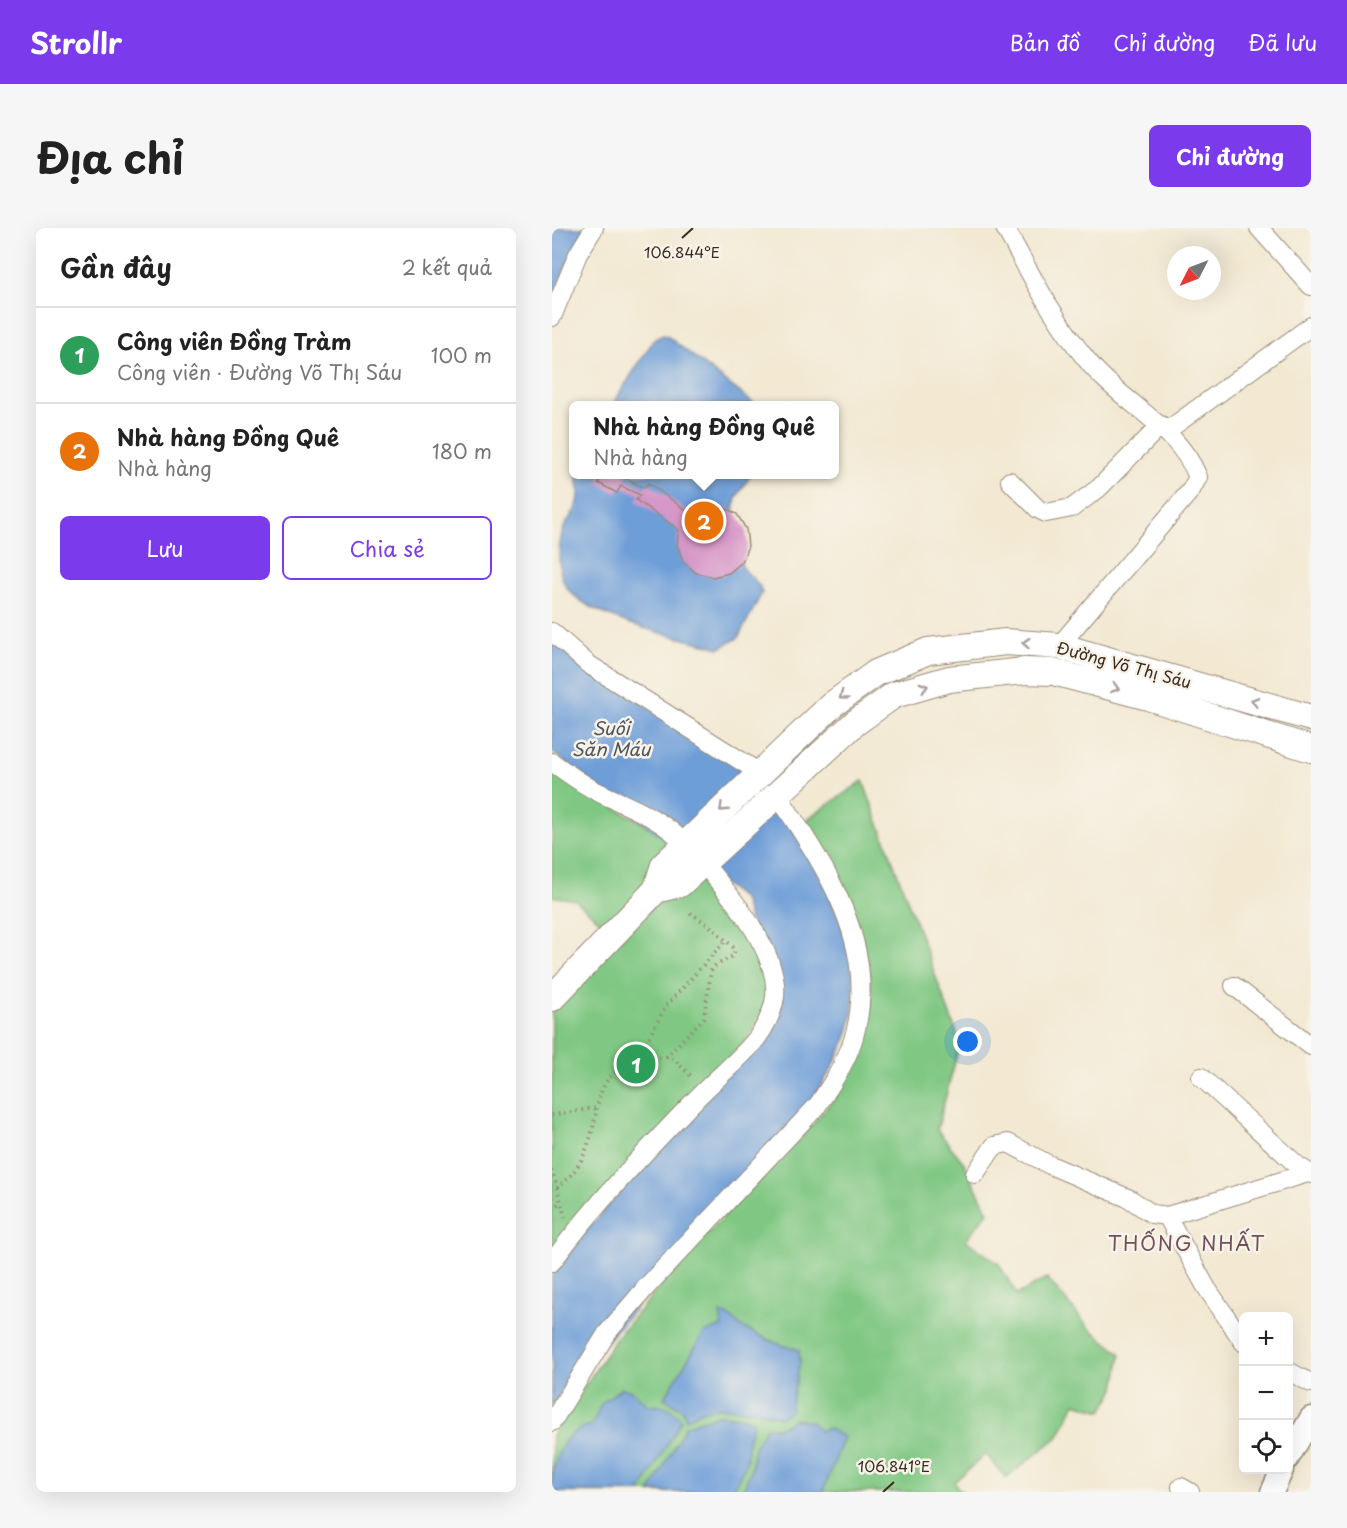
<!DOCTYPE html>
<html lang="vi">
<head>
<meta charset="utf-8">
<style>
  :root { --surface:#fff; --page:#f6f6f6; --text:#222; --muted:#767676; --line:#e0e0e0; --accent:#7c3aed }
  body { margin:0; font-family:"Playpen Sans",sans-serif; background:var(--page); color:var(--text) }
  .controls { position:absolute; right:18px; bottom:18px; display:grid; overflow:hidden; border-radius:9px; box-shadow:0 6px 24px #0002 }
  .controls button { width:54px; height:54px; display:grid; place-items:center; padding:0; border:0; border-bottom:2px solid var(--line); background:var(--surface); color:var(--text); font:30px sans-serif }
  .compass { position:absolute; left:615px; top:18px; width:54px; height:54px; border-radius:50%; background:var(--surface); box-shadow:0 6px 24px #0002; rotate:228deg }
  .you { position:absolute; left:416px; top:814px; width:21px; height:21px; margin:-15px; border:4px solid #fff; border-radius:50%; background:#1a73e8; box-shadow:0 0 0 9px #1a73e833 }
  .badge { display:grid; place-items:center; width:39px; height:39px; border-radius:50%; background:var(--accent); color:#fff; font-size:20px; font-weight:700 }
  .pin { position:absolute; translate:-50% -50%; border:3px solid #fff; box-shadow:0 2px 6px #0006 }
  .popup { position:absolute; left:17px; top:173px; width:270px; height:78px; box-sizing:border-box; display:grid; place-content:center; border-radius:9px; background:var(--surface); filter:drop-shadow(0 2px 4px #0005); font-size:20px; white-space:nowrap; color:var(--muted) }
  .popup b { font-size:22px; color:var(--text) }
  .popup::after { content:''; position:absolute; left:50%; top:100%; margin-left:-12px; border:12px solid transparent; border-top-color:var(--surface) }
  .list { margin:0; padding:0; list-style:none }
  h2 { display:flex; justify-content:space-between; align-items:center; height:78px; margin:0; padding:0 24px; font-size:26px }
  h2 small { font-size:20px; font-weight:400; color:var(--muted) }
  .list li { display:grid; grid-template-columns:39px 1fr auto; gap:18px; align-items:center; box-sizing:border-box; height:96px; padding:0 24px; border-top:2px solid var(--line) }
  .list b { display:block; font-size:22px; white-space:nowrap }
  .list p { margin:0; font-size:20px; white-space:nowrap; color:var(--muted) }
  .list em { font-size:20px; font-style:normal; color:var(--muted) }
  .actions { display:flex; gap:12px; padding:18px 24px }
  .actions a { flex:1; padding:14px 0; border:2px solid var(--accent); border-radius:9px; text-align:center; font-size:21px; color:var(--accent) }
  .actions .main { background:var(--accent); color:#fff }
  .icon { flex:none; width:33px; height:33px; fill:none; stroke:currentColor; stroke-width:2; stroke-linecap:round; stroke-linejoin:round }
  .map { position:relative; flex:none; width:759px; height:1264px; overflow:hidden; border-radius:9px }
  header { display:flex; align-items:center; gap:36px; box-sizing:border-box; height:84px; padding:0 30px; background:var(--accent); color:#fff }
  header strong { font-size:28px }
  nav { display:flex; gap:33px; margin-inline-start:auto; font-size:21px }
  .intro { display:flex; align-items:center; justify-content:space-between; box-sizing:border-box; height:144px; padding:0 36px }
  h1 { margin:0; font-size:42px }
  .button { padding:15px 27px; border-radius:9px; background:var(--accent); color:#fff; font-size:21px; font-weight:700 }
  main { display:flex; gap:36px; padding:0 36px }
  aside { flex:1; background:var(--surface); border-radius:9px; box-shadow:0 6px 24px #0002 }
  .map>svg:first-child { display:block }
</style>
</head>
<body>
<header>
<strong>Strollr</strong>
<nav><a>Bản đồ</a><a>Chỉ đường</a><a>Đã lưu</a></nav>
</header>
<div class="intro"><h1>Địa chỉ</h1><a class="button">Chỉ đường</a></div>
<main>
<aside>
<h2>Gần đây<small>2 kết quả</small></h2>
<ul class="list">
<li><span class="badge" style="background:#2e9e5b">1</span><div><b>Công viên Đồng Tràm</b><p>Công viên · Đường Võ Thị Sáu</p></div><em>100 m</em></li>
<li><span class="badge" style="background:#e8710a">2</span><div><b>Nhà hàng Đồng Quê</b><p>Nhà hàng</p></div><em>180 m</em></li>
</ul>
<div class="actions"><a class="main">Lưu</a><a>Chia sẻ</a></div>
</aside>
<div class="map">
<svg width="759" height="1264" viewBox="0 0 759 1264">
  <rect width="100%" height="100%" fill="#f7f3e8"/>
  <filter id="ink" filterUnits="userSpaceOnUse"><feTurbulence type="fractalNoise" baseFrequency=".0167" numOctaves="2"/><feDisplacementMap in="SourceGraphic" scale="12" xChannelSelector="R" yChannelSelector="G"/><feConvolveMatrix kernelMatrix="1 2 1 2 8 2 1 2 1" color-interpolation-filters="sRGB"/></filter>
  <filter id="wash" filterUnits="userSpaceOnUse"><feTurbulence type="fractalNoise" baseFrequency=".008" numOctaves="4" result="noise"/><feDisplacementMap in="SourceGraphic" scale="24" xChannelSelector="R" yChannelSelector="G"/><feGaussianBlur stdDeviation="1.35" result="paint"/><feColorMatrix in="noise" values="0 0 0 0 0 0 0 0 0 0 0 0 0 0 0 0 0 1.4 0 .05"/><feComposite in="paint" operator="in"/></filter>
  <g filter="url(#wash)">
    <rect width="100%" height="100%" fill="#f3e9d3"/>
    <path fill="#7fc782" stroke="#5d7850" stroke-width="1.5" d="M0,543L119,612L100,660L58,702L23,672L0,668Z
      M311,553L408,814L385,902L412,935L436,984L414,1012L447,1036L465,1067L495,1050L536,1099L569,1126L563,1161L550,1183L523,1175L507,1208L454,1250L434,1226L402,1254L409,1264H0V1207L66,1108L141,1020L255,903L280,873L304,831L319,776L318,747L297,666L254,592Z
      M152,648C175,679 217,724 215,765C215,780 204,795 198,808L0,1021V784L104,674Z"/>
    <path fill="#6e9ed8" stroke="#54647b" stroke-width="1.5" d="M0,0H33L0,68Z
      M110,107L115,108L204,177H60L101,113Z
      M25,247H199L184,270L180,291L190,339L207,357L210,365L186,410L168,420C130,410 39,392 15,360C7,349 6,328 8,315C12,282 34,289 25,247Z
      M0,414L196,545C252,602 320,719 297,801C289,828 273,852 258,874L0,1178V1048L34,1003L227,784L191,671L0,524Z
      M168,1085C179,1086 182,1095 192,1100C210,1110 227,1117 247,1122L248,1135L238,1183L228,1190C216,1184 208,1184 195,1182C165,1180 163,1175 134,1191L130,1181L112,1170L152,1105L170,1098Z
      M69,1160L80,1163L97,1178C112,1176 120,1179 129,1192L88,1264H0C0,1234 8,1204 40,1197L49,1176Z
      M166,1187L190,1189L202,1194L196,1212L195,1233L180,1264H98L134,1197Z
      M243,1191L260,1194L268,1203L276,1200L292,1209L271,1264H190L199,1242L202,1220L214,1199L227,1200Z"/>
    <g id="blocks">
      <path fill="#d797c8" d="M51,246H75L73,250L92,260L96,255L138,285L152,278H169L185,286L194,301L196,318L190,334L177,345L161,349L144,345L131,333L125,317L127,302L84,272L88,267L69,258L65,265L46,255Z"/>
    </g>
  </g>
  <g filter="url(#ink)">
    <use href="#blocks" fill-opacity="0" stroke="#978a78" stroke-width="1.5"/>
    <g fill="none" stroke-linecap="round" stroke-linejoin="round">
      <defs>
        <path id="minor" d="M453,0C479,47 504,96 539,137C573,177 625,198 646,249L639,262L507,418
          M707,0L759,58
          M0,89L26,26L42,0
          M616,202L759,98
          M458,253L486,281L494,285L520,280L547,260L609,197
          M0,404L36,436L208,545
          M0,534C15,545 31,557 48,565C78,579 111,591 133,616
          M682,758L759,818
          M649,849L746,938L759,946
          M423,946L442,918L456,915L498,937L578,971L600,986L615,988L756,945
          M615,988L654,1059L692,1115
          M0,1034C43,976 94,923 144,871C164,850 188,832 205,810C214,798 221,783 223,769C228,724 178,667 151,635
          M736,1143L759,1155
          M0,1194L55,1105L96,1057L265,878C280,856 298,829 304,801C325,712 271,636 225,566
          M629,1259L638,1264"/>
        <path id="tertiary" d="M736,1230L759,1190
          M720,1264L730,1242"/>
        <path id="secondary" d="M104,662L128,656L303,495L342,467L397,451L473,443L501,444L596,469L759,521
          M0,770L104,662L112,637L281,476L324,445L376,423L454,414L507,418L759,490"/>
      </defs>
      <use href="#minor" stroke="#978a78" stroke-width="20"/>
      <use href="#tertiary" stroke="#978a78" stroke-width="25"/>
      <use href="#secondary" stroke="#978a78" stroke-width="28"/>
      <path stroke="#978a78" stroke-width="4" stroke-dasharray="1.5 4.5" stroke-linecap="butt" d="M114,829L152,790L159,743L163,738L182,727V720L158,698L137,684
        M82,835L115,777L175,711
        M0,887L44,880
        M0,942L13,989
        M5,960C13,953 22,945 27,936C60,878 23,840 114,829L123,832L140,849
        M0,980L9,974"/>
      <use href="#minor" stroke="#fff" stroke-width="18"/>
      <use href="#tertiary" stroke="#fff" stroke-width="22"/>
      <use href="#secondary" stroke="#fff" stroke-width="26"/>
    </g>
    <defs><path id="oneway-chevron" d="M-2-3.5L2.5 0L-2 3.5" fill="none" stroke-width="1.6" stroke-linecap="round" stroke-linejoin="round" transform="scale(1.5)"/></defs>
    <g stroke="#a79f9a">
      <use href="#oneway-chevron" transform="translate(474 415) rotate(-176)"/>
      <use href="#oneway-chevron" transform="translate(372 459) rotate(-16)"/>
      <use href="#oneway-chevron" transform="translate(563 460) rotate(16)"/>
      <use href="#oneway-chevron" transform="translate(291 468) rotate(144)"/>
      <use href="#oneway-chevron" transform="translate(703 473) rotate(-164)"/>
      <use href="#oneway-chevron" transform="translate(171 580) rotate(137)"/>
    </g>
  </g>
  <path fill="none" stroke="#3b2a1e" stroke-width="2" d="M130,10L141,0M331,1264L342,1254"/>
  <g text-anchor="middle" stroke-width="5" stroke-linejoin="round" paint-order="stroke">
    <g font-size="16" fill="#3b2a1e" stroke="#f7f3e8">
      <text transform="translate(572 437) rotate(15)" y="6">Đường Võ Thị Sáu</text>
    </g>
    <g font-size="18" font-style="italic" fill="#4d535f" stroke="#f7f3e8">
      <text x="59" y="507">Suối<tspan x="59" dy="21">Săn Máu</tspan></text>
    </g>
    <g font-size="20" letter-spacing="1.5" fill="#72505a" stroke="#f7f3e8">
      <text x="635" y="1023">THỐNG NHẤT</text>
    </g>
  </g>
  <g font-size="15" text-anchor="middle" fill="#3b2a1e" stroke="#f7f3e8" stroke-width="5" stroke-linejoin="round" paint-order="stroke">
    <text x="130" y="30">106.844°E</text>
    <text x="342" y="1244">106.841°E</text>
  </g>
</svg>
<div class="controls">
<button>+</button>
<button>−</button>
<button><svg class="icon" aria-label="locate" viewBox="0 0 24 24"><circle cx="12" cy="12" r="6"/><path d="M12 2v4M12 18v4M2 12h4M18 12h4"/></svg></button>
</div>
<svg class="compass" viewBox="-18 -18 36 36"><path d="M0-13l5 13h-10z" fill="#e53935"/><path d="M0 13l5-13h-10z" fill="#767676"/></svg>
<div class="you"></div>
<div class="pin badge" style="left:84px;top:836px;background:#2e9e5b">1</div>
<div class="pin badge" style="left:152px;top:293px;background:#e8710a">2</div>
<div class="popup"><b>Nhà hàng Đồng Quê</b>Nhà hàng</div>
</div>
</main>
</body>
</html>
